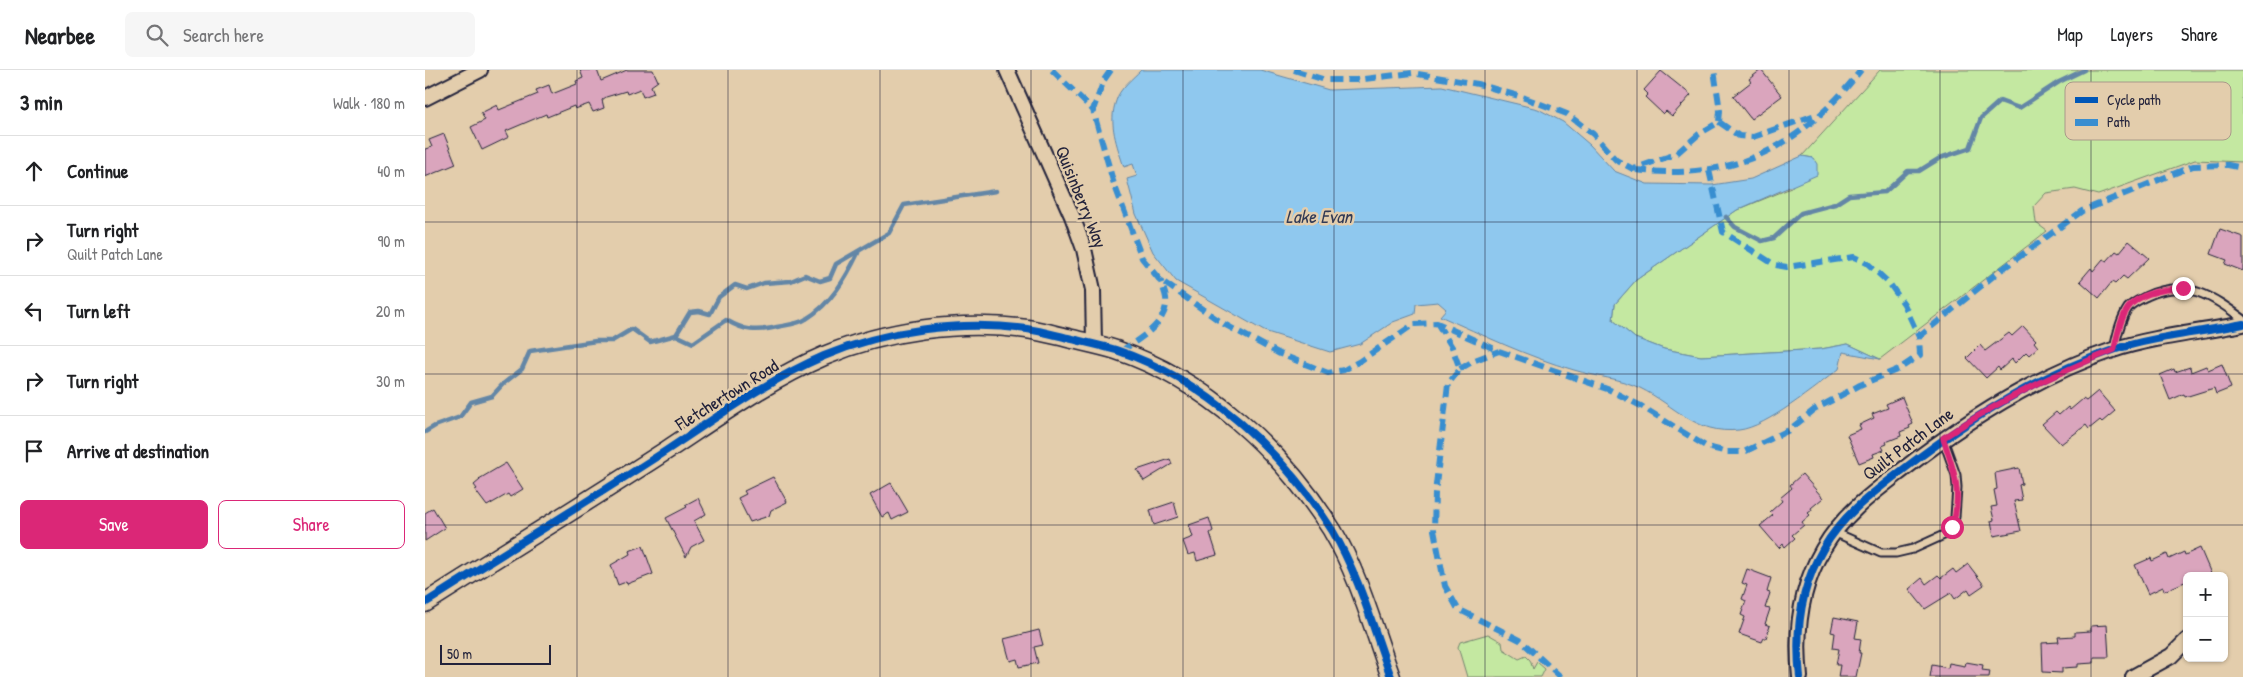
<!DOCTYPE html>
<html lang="en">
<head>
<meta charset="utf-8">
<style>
  :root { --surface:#fff; --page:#f6f6f6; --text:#202124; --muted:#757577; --line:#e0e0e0; --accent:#db2777 }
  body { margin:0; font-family:"Patrick Hand",sans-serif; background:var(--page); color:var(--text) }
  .controls { position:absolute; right:15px; bottom:15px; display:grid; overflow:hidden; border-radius:8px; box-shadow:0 1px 4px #0004 }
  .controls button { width:45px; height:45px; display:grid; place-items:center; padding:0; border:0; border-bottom:1px solid var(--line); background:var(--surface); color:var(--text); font:25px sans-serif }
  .scale { position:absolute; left:15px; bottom:12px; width:111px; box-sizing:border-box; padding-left:5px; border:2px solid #22223b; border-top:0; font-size:14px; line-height:18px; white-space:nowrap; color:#22223b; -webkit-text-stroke:4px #e3cdac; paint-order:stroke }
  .stop { position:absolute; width:15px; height:15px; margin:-11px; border:4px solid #db2777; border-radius:50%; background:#fff }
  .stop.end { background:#db2777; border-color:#fff; box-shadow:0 1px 5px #0008 }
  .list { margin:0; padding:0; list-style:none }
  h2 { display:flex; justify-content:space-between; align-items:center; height:65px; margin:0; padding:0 20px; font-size:21px }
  h2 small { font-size:16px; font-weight:400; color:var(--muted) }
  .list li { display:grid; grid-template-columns:32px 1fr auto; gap:15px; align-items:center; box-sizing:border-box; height:70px; padding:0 20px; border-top:1px solid var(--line) }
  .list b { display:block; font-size:19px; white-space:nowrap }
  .list p { margin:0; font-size:16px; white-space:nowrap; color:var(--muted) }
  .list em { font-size:16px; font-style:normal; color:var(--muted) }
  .actions { display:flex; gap:10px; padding:15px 20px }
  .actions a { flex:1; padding:11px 0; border:1px solid var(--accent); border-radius:8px; text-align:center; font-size:18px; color:var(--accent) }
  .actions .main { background:var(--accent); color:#fff }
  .icon { flex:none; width:28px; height:28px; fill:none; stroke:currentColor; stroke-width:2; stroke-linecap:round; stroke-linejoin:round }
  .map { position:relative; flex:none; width:1818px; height:607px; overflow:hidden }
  header { display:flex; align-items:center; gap:30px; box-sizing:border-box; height:70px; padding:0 25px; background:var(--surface); border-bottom:1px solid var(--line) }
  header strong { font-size:24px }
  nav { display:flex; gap:28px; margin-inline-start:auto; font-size:18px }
  .search { width:350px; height:45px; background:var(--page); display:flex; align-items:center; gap:12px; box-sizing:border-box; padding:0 18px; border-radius:8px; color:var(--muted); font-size:19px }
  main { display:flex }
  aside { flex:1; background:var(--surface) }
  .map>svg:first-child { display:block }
</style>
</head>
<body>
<header>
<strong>Nearbee</strong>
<div class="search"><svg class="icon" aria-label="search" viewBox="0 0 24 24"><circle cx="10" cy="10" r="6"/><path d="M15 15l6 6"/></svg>Search here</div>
<nav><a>Map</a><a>Layers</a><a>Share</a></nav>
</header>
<main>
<aside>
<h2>3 min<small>Walk · 180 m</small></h2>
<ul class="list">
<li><svg class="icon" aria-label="ahead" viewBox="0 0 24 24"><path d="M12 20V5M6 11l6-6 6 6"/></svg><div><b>Continue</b></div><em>40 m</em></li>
<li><svg class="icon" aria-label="right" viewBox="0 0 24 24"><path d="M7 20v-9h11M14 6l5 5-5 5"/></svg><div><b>Turn right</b><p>Quilt Patch Lane</p></div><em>90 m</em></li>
<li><svg class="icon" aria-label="left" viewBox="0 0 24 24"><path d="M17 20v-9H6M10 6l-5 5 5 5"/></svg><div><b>Turn left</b></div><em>20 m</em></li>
<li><svg class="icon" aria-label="right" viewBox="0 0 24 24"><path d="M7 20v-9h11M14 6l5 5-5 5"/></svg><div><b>Turn right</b></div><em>30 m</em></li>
<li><svg class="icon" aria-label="arrive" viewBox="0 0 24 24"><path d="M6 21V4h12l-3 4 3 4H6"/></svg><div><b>Arrive at destination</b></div></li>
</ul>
<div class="actions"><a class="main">Save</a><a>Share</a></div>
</aside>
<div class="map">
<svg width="1818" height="607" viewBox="0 0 1818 607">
  <rect width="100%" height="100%" fill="#e3cdac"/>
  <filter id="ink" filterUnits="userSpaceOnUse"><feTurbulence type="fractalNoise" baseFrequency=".02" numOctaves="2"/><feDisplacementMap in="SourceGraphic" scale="10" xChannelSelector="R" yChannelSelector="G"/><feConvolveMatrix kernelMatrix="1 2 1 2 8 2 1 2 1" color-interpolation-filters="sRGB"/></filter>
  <g filter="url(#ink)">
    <path fill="#c4e8a1" stroke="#73856e" d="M1455,0H1818V92L1770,90L1673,125L1650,119L1621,123L1609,136L1611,153L1622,161L1455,289L1423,274L1396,279L1276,286L1239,279L1210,268L1188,250L1190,234L1211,210L1312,140L1366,118L1388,88L1377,86Z
      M1063,564L1077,572L1078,579L1094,589L1101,586L1105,590L1108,599L1112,592L1120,599L1116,607H1042L1033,577L1035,572Z"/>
    <path fill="#8fc8ee" stroke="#6386a6" d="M716,0H835L904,20L1017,16L1113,39L1138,52L1165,75L1189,101L1222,114L1287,115L1326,109L1377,86L1388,88L1392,94V105L1312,140L1211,210L1190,234L1188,250L1210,268L1239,279L1276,286L1396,279L1423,274L1455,289L1418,282L1414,299C1391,316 1342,357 1314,360C1270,365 1250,335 1215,318C1194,308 1171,307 1149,300C1103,287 1058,265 1015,246L1021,239L1013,232L991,234L990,244L968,252L935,274L905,282L839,261L751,211L728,182L711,144L702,109L712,106L708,94L699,97C692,76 683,53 691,31C694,19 708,8 716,0Z"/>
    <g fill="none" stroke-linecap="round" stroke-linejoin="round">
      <path stroke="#6386a6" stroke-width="4.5" d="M1301,147L1310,157L1337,171L1349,168L1376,143L1410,134L1424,125L1460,122L1483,101H1494L1515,88L1545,78L1556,48L1575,31L1594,38L1634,12L1659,0
        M251,265L268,273L301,250C320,261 331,262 352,257C361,255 374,254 381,249C406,234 421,208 433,183
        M0,362L10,356L35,347L46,332L67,326L78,314L97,299L105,281L171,271H187L207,259L225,272L251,265L265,242L274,241L285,244L294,227L310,215L322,219L339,213L366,211L380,205L395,211L405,208L411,194L464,163L479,135L571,121"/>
    </g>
    <path fill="#daa5bd" stroke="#22223b" d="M155,0H172L176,11L202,0H228L233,11L226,16L229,23L218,27L215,19L202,24L201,21L181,27L177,30L179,38L168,42L164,34L150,39L149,36L122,47L121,44L81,61L84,67L57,80L46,57L60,50L56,43L72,35L74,40L113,24L111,20L124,15L127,24L152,14L151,11L158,8Z
      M1336,0L1357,26L1326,49L1308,26L1326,12L1324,9Z
      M1236,1L1266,25L1247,46L1241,41L1238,44L1220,27L1223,24L1219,20Z
      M19,64L31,94L0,107V79L7,77L4,70Z
      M1795,159L1818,167V201L1800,194L1802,190L1786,184Z
      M1704,171L1724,188L1702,209L1698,206L1690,214L1687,212L1674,228L1655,211L1666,198L1668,201L1678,189L1682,191L1691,181L1694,183Z
      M1598,256L1611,270L1609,272L1613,277L1604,285L1601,282L1590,293L1587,289L1575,300L1573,297L1561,308L1542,288L1555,275L1560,281L1584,263L1587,266Z
      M1797,294L1806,318L1791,324L1789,318L1760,327L1759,324L1745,330L1735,305L1749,299L1750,302L1765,297L1766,302L1781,296L1783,300Z
      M1673,321L1690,341L1677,352L1675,350L1664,359L1661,355L1636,374L1617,354L1631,342L1634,345L1643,337L1645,340L1658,329L1661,331Z
      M1477,327L1488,354L1484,356L1485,358L1475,362L1476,366L1461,372L1462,374L1457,376L1459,380L1448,384L1449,387L1434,393L1422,365L1436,359L1434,355L1449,348L1447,344L1463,338L1461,334Z
      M745,389L747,394L719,411L712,400Z
      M81,393L98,419L85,427L83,424L62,436L50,420L52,419L49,415L55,410L54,409Z
      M1594,398L1597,414L1594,415L1597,430L1589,431L1596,461L1569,466L1566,451L1569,450L1566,437L1572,436L1569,420L1572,419L1570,403Z
      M1377,404L1398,428L1386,438L1387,440L1383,443L1385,445L1377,452L1379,455L1367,465L1370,468L1360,477L1358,474L1354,478L1335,456L1348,445L1345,442L1357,431L1355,428L1367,418L1365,415Z
      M348,407L362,432L346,440L344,446L325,452L313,428L321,424L319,421Z
      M466,413L483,442L467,450L464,443L457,447L445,425Z
      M273,428L281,444L269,451L279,470L266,477L261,487L241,448L262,437L260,435Z
      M749,432L753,447L729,455L725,440Z
      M8,438L20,458L0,471V443Z
      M784,448L788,461L785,463L792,485L772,491L770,483L763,485L758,471L768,467L764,455Z
      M218,476L228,504L202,514L201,512L193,515L186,495L205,484L204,481Z
      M1775,478L1787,506H1762V511L1739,521L1738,517L1723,524L1710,495L1726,488L1727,491L1742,484L1744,489L1759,482L1760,485Z
      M1543,494L1559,515L1546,524L1543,519L1530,529L1526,523L1500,539L1484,519L1497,508L1501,514L1513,505L1516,508L1528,499L1531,503Z
      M1322,499L1346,508L1342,522L1345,523L1340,538L1345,539L1340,554L1345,556L1341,568H1339L1337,572L1314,564L1320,547L1316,545L1321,531L1317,529L1322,515L1317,513Z
      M1409,547L1433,552L1430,568L1436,569L1434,583H1436L1431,607H1413L1415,595H1411L1414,579L1408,578L1410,563L1406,562Z
      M1682,555L1684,587H1669V593L1653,594V597L1637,598V603L1618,602L1617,573L1634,572L1633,567L1650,566V562L1666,561V556Z
      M614,560L618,575L609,577L613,593L594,597L592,589L585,591L579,569Z
      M1541,592L1558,595L1557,600L1565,601L1564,607H1505L1507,595L1523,598L1524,593L1540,596Z"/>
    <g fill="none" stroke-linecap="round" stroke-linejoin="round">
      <defs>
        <path id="service" d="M1689,279C1692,266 1695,250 1703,238C1707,233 1716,229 1722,226C1761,208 1787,226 1818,249
          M1409,462L1456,483H1471L1488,479L1521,464L1527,457L1530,447L1532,417L1531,405L1518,369"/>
        <path id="minor" d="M582,0L647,146L659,179L668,220L669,274
          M0,28L55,0
          M1375,607C1370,562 1375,518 1398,479C1417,446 1445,425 1475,402C1539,352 1610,306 1688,280C1727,267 1777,262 1818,254
          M1708,607L1746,586L1762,570"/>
        <path id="tertiary" d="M0,533C80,482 162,432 242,380C292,347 343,310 399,286C461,260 534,250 602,259C616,261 630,265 643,268C659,272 675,275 691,280C781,310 857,381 907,460C934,505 948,558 966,607"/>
      </defs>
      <use href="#service" stroke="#22223b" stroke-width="11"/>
      <use href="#minor" stroke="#22223b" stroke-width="18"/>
      <use href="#tertiary" stroke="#22223b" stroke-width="21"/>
      <use href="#service" stroke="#e3cdac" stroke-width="7"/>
      <use href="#minor" stroke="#e3cdac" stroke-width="14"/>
      <use href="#tertiary" stroke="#e3cdac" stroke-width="18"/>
      <path stroke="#398ed0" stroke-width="6" stroke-dasharray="12 6" stroke-linecap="butt" d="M627,0L668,40
        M686,0L679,10L668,40L688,111L717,188L734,209L799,254L855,284L903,303L919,300L935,291L989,254L1012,253L1074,281L1185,320L1216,336L1282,377L1302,382H1319L1364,360L1389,340L1435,315L1474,299L1495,285L1494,267L1572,203L1657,141L1768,96L1803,95L1818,98
        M869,0L900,10H931L987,3L1053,14L1100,28L1142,44L1168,64L1191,90L1208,99L1251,84L1274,64L1294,52L1295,41L1289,0
        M1294,52L1314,66L1328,67L1393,44
        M1211,100C1310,111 1375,78 1436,0
        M1284,100L1298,162L1350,195L1362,197L1429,187L1442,193L1464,213L1479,234L1494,267
        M1012,253L1027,277L1035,299L1023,314L1010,423L1009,460L1020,516L1033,539L1095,570L1136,607
        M695,282C713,269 744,254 741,228C740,222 737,215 735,209
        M1035,299L1050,290L1074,281"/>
      <defs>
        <path id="cycleway" d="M0,533C80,482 162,432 242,380C292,347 343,310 399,286C461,260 534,250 602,259C616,261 630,265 643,268C659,272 675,275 691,280C781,310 857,381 907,460C934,505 948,558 966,607
          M1375,607C1370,562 1375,518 1398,479C1417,446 1445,425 1475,402C1539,352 1610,306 1688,280C1727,267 1777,262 1818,254"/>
      </defs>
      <use href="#cycleway" stroke="#e3cdac" stroke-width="11"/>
      <use href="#cycleway" stroke="#0057b8" stroke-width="8"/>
    </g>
  </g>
  <g fill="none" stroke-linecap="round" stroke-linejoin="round" filter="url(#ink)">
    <path stroke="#db2777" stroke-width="6" d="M1527,457C1538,424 1529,400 1518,368C1571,332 1629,304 1689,280C1692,266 1695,250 1703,238C1714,223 1740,219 1758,218"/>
  </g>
  <path fill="none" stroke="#22223b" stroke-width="1" stroke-opacity="0.55" d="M152,0V607M303,0V607M455,0V607M606,0V607M758,0V607M909,0V607M1060,0V607M1212,0V607M1364,0V607M1515,0V607M1666,0V607M0,152H1818M0,304H1818M0,455H1818"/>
  <g text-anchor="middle" stroke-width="5" stroke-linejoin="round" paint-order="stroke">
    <g font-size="18" fill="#22223b" stroke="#e3cdac">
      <text transform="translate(656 127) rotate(68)" y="6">Quisinberry Way</text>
      <text transform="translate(302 325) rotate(-32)" y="6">Fletchertown Road</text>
      <text transform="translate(1483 374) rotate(-37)" y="6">Quilt Patch Lane</text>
    </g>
    <g font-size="19" font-style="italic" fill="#323b56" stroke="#e3cdac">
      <text x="894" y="153">Lake Evan</text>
    </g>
  </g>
  <rect x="1640" y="12" width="166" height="58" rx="8" fill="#e3cdac" stroke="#a99a8a" stroke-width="1"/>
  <rect x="1650" y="27" width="23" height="6" fill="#0057b8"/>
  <rect x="1650" y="49" width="23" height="7" fill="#398ed0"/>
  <g font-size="14" fill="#22223b">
    <text x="1682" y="35">Cycle path</text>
    <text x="1682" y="57">Path</text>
  </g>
</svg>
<div class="controls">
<button>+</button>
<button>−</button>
</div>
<div class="scale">50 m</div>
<div class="stop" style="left:1527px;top:457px"></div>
<div class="stop end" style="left:1758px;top:218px"></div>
</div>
</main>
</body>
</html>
